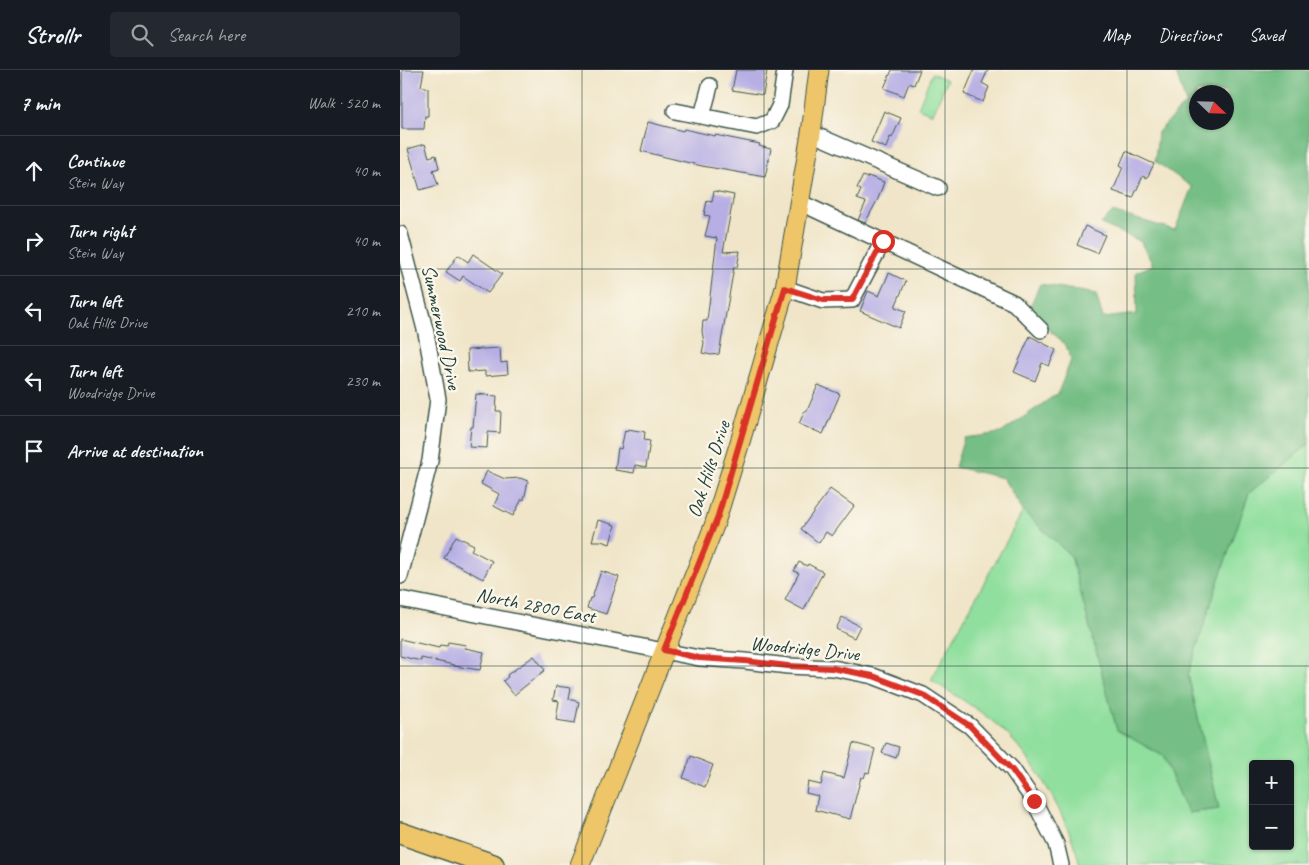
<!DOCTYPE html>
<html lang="en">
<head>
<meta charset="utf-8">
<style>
  :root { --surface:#171b24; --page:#242831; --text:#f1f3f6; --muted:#9ea1a6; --line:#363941 }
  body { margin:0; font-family:Caveat,sans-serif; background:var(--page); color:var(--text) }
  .controls { position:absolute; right:15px; bottom:15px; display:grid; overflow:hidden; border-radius:5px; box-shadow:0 1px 4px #0004 }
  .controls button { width:45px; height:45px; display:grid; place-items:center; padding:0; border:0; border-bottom:1px solid var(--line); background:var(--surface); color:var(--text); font:25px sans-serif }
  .compass { position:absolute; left:789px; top:15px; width:45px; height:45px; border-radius:50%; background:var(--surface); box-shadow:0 1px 4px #0004; rotate:113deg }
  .stop { position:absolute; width:15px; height:15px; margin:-11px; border:4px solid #d93025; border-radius:50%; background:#fff }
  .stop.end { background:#d93025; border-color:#fff; box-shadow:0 1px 5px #0008 }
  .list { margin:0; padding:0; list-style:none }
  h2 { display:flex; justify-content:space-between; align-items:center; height:65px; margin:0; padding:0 20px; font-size:21px }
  h2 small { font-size:16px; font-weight:400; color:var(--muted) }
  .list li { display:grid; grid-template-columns:32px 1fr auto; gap:15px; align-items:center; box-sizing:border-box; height:70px; padding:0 20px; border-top:1px solid var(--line) }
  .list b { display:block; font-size:19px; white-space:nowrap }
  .list p { margin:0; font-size:16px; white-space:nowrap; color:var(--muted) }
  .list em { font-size:16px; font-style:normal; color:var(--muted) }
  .icon { flex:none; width:28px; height:28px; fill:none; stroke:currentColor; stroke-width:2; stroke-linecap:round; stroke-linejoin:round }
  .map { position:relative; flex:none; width:909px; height:795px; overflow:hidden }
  header { display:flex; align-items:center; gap:30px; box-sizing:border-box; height:70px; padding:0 25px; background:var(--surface); border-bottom:1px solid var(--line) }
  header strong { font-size:24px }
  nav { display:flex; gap:28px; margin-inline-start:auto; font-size:18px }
  .search { width:350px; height:45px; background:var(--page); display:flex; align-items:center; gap:12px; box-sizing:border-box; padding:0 18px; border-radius:5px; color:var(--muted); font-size:19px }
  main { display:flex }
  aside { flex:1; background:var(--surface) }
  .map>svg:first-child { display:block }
</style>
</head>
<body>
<header>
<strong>Strollr</strong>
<div class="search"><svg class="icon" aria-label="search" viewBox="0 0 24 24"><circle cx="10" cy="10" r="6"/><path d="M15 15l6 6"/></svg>Search here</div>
<nav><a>Map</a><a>Directions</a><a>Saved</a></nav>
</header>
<main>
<aside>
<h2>7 min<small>Walk · 520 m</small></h2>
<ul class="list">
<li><svg class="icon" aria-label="ahead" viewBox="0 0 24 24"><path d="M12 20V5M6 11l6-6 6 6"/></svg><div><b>Continue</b><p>Stein Way</p></div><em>40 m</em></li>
<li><svg class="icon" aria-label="right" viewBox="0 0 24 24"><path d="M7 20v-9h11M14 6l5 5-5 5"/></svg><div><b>Turn right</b><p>Stein Way</p></div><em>40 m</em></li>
<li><svg class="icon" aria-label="left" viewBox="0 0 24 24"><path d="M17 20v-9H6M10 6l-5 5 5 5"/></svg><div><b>Turn left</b><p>Oak Hills Drive</p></div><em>210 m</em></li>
<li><svg class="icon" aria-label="left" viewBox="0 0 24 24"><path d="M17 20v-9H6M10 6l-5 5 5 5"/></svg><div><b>Turn left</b><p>Woodridge Drive</p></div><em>230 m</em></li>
<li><svg class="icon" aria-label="arrive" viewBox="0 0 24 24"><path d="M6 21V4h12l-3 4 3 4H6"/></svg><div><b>Arrive at destination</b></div></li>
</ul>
</aside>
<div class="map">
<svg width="909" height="795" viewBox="0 0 909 795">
  <rect width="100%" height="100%" fill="#fbf7ec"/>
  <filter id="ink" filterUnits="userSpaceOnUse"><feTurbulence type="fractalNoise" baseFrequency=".02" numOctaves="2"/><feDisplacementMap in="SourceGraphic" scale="10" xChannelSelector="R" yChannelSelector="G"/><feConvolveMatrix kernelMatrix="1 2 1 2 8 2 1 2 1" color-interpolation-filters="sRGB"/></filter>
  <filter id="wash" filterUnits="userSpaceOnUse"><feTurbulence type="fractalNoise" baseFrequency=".0096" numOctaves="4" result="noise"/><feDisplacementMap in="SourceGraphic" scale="20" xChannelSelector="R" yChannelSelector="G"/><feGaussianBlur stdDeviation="1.12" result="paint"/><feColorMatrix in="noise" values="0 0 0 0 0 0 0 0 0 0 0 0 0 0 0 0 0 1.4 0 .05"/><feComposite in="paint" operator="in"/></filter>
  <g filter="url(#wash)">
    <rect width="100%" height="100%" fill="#f0e5c8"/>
    <path fill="#90df9e" stroke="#588e69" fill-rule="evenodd" d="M532,3L547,10L533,44L518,38Z
      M909,374V795H680C670,753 639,697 609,666C586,643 558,627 531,610L623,441L671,486L717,660L763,686L788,743L819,739L788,604L819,509L849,423ZM853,694H890V776H853Z"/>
    <path fill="#74be85" stroke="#4a7e5c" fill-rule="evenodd" d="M779,0H805L807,3L812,0H909V374L849,423L819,509L788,604L819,739L788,743L763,686L717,660L671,486L623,441L603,408L555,397L564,368L601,363L658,323L671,290L666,275L628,241L640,214L696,224L703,248L737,244L736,202L753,195L740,171L701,154L712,142L775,160L792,117L755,91L758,62L786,33L776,3ZM796,22H826V52H796Z"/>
    <g id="blocks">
      <path fill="#b7afe4" d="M2,0H24L21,16L28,18V46H25L24,59H2Z
        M336,0H367L363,25L332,20Z
        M492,0H520L514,15L509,13L504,26L484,18Z
        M574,0H588L582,13L589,17L583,32L564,24Z
        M484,41L501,48L492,68L490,67L486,78L471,72Z
        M248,52L283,61L284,59L315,66V65L360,74L359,76L371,79L365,107L302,96L241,81Z
        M25,74L29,87L36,85L39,98L33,100L38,115L20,120L8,79Z
        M726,81L754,94L747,108L743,106L733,128L713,121L723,97L720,95Z
        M463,106L467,108L468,106L484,112L478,129L465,153L458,150L466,132L457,129L461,120L457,118Z
        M314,121L334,125L323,182L340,181L337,198L334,197L319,284L311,285L302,283L304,273L302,261L303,251H307L317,168L305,166L310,146L304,145L307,131L312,132Z
        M685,156L705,165L697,183L677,175Z
        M73,184L102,204L88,223L63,206L60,211L46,202L58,185L68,192Z
        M489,203L506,211L495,237L506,241L499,258L460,241L468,221L479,226Z
        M630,266L656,280L649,296L642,293L635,311L614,302Z
        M100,278L101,293L107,292L108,304L85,306V301L68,302L67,280Z
        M418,315L440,324L423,364L399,354L405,340L407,341Z
        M76,324L97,326L96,341H101L100,363L88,362L87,378L69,377L71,357H73Z
        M228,359L245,362L244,370L250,371L246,397L235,395L234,403L215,400L218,378L221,379L225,360L227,361Z
        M87,401L105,409L120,408L128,411L124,430L122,429L113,446L94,436L99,424L81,414Z
        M430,419L454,436L432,466L426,462L419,473L401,459Z
        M198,450L215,455L210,474L201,471H192Z
        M56,466L74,475L71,480L92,491L83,509L44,488Z
        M399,492L407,496L408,494L423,502L404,540L385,530L399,503L394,501Z
        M201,501L219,507L206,544L187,538L190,528H192Z
        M442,547L460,556L454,568L436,559Z
        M0,569L39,578L40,575L47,576L48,572L66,575L65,578L84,582L80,600L54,596V595L21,588V591L0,586Z
        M134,586L145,600L114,625L103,611L108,607L107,605Z
        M156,616L171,618L169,629L179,632L175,653L156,650L159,631L153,630Z
        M453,673L475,679L469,703L466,702L464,708L461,707L450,749L415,740L418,726L406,723L408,712L421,715L424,703L444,708Z
        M486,673L499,677L496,688L482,683Z
        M291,686L313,695L305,717L283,708Z"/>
    </g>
  </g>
  <g filter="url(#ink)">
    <use href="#blocks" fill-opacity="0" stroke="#3e564a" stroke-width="1"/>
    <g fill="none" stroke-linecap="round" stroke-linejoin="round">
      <defs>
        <path id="minor" d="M275,41L357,57L372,51L380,35L385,0
          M302,46L310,16
          M411,63L538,118
          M399,132L614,233L641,260
          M0,164L26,263L38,329L30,391L0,506
          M385,218L423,231L452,230L483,171
          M0,529L299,588L345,591L388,596L433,598L473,606L523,625L570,656L612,699L634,731L656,774L661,795"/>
        <path id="major" d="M180,795L314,456L340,372L385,218L411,63L419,0"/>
        <path id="highway" d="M0,763L93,795"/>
      </defs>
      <use href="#minor" stroke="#3e564a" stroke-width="18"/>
      <use href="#major" stroke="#3e564a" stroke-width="21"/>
      <use href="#highway" stroke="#3e564a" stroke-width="24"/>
      <use href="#minor" stroke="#fff" stroke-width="15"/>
      <use href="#major" stroke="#eec569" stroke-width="19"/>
      <use href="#highway" stroke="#eec569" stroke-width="21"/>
    </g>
  </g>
  <g fill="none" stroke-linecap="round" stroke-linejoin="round" filter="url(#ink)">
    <path stroke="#d93025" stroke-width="6" d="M483,171L452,230H423L385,218L318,446L264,580L299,588L345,591L388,596L432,598L473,606L523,625L570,656L612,700L634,731"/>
  </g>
  <path fill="none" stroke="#1f3d34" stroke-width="1" stroke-opacity="0.55" d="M182,0V795M364,0V795M545,0V795M727,0V795M0,199H909M0,398H909M0,596H909"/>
  <g text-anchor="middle" stroke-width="4.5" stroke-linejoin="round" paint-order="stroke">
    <g font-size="20" fill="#1f3d34" stroke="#fbf7ec">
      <text transform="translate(42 257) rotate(78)" y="7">Summerwood Drive</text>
      <text transform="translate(308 399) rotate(-72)" y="7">Oak Hills Drive</text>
      <text transform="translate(136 535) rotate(11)" y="7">North 2800 East</text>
      <text transform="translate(405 578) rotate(6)" y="7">Woodridge Drive</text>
    </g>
  </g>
</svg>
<div class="controls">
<button>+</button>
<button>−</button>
</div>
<svg class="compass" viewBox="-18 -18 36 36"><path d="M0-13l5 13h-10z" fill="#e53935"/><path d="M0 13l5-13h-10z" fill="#9ea1a6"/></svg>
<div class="stop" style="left:483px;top:171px"></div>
<div class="stop end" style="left:634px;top:731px"></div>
</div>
</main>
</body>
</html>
